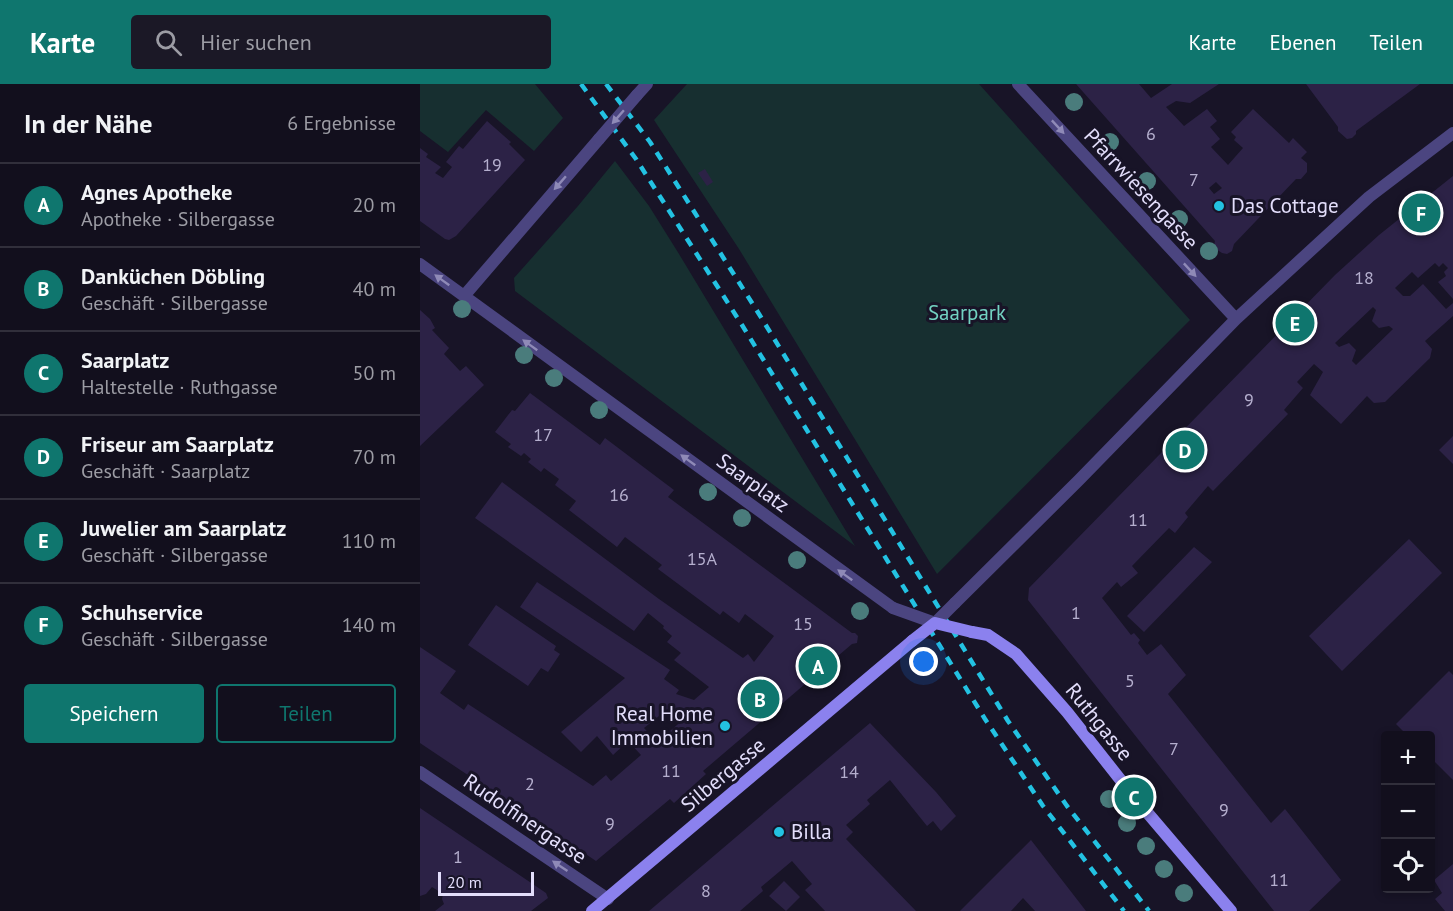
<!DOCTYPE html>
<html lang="de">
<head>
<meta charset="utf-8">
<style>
  :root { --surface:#120f1d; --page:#1b1826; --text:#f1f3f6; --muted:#9c9ca4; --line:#312f3b; --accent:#0f766e }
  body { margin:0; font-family:"PT Sans",sans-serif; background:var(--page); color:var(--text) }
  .controls { position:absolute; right:18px; bottom:18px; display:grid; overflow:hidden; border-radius:6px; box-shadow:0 3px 9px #0003 }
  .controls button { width:54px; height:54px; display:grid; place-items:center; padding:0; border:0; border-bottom:2px solid var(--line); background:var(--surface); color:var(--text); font:30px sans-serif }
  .scale { position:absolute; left:18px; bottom:15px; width:96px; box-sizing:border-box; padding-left:6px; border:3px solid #e3defb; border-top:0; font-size:16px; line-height:21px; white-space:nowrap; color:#e3defb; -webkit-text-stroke:4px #181427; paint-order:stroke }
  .you { position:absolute; left:504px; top:578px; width:21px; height:21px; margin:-15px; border:4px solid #fff; border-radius:50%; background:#1a73e8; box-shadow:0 0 0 9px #1a73e833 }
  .badge { display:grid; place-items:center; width:39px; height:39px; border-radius:50%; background:var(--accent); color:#fff; font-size:20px; font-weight:700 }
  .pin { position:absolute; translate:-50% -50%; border:3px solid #fff; box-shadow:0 2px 6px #0006 }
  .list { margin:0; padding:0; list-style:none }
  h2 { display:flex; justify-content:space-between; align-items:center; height:78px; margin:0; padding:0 24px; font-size:26px }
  h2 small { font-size:20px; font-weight:400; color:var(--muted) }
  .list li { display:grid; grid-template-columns:39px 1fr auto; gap:18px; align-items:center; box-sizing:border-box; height:84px; padding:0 24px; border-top:2px solid var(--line) }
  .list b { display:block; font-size:22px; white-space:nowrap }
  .list p { margin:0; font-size:20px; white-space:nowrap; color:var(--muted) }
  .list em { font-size:20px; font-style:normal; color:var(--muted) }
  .actions { display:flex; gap:12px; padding:18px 24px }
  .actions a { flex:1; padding:14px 0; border:2px solid var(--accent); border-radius:6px; text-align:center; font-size:21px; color:var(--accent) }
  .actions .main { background:var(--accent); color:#fff }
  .icon { flex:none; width:33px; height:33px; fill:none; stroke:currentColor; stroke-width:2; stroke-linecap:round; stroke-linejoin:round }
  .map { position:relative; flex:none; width:1033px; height:827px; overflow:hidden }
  header { display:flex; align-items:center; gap:36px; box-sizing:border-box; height:84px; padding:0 30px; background:var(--accent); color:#fff }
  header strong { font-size:28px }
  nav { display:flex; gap:33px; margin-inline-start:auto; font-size:21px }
  .search { width:420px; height:54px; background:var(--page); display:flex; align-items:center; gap:15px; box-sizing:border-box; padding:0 21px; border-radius:6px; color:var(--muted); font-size:22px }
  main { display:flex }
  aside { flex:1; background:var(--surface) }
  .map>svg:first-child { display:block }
</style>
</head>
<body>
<header>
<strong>Karte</strong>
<div class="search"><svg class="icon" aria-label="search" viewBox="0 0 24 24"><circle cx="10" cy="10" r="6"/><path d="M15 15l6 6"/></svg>Hier suchen</div>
<nav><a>Karte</a><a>Ebenen</a><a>Teilen</a></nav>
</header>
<main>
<aside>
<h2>In der Nähe<small>6 Ergebnisse</small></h2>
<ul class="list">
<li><span class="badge">A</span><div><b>Agnes Apotheke</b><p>Apotheke · Silbergasse</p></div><em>20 m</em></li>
<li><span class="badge">B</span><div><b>Danküchen Döbling</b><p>Geschäft · Silbergasse</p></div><em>40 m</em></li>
<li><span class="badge">C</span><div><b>Saarplatz</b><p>Haltestelle · Ruthgasse</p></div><em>50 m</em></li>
<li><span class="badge">D</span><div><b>Friseur am Saarplatz</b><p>Geschäft · Saarplatz</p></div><em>70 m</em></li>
<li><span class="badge">E</span><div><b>Juwelier am Saarplatz</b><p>Geschäft · Silbergasse</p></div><em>110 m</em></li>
<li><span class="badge">F</span><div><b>Schuhservice</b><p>Geschäft · Silbergasse</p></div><em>140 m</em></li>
</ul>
<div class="actions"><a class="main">Speichern</a><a>Teilen</a></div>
</aside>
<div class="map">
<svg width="1033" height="827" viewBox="0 0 1033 827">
  <rect width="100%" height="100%" fill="#181427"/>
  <path fill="#172f30" d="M0,0H115L143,34L114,67L66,26L28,68L0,47Z
    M267,0H559L770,236L517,490L319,165L234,36Z
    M195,77L229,122L259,170L435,462L95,207L94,194L158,122Z"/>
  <path fill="#2c2246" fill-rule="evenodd" d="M656,0H719L731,14L752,0H799L770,19L756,17L746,23L764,42L787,25L797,37L790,43L800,55L791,63L808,81L823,64L814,56L816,53L811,48L833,25L869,59L873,54L887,68L881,74L887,79V88L881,95H876L814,160L812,167L807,170L802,169L796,165L794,161L795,157ZM796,98L802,104L794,110L789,104Z
    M886,0H1000L936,47V50L932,54L927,55L918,47V43Z
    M67,37L91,58L89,60L105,76L36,152L29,156L25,155L0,137V64L8,70L6,73L21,83L15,89L23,94L32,83L26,78L39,62L43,65Z
    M285,85L293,98L287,102L278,89Z
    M1033,92V215L1018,198L1026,192L1024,188L1028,184L1023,179L1019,183L1015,179L998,194L992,188L975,204L983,212H990L1003,200L1026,225L1033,219V232L1005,257L1012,265L1010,274L965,318L954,319L947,312L921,340L890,311L903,288L894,280L877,298L883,304L864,326L868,330L793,407L788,402L765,429L768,433L755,449L749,444L712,482L718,489L701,503L697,498L682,514L711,551L714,549L720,556L718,559L727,571L741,560L766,591L748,610L851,739L865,725L921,796L889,827H854L608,516L609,504L915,191L959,151ZM953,223L956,226L952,237L959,244L969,242L973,245L936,281L932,277L936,266L929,259L919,263L915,259Z
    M0,226L10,235L15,244L12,246L29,264L24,270L40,287L46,282L64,301L0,362Z
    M110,309L180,361L185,354L254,406L248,413L432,549H435L438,552L437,559L432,560L283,687L286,690L254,719L250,715L176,777L0,659V563L36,587L20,609L44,626L48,620L173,702L186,691L191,697L221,671L208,657L193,671L177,652L161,668L141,648L205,594L100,523L117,498L250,586L244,595L259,606L256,610L274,616L289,603L254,576L261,569L247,558L252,552L243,544L244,542L228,529L214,547L55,434L82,398L239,515L323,574L328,570L334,578L354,552L325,530L319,539L303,527L300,531L238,485L242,481L205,453L197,463L149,426L156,417L135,401L139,395L124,384L121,388L108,378L111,375L104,369L101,372L88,363L91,360L75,348L92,326L95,327ZM249,624L264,635L237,658L224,644Z
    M1033,352V380L1019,366Z
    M989,455L1022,489L922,587L889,552Z
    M774,463L792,478L724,548L707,532Z
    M76,521L136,562L134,566L140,570L128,588L121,584L108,602L48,561Z
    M1029,587L1033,591V696L1010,673V652H988L976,640Z
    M450,639L516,708L536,732L521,747L513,737L507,742L470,696L447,716L450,720L426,741L433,748L426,755L496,827H405L385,806L392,800L372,777L341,803L343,807L320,827H229Z
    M0,724L126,809L128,814L111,827H15L24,820L22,815L23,810L12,803L6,810L0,812Z
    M611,756L666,827H615L603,814L591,827H540Z
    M1033,780V827H1025L1015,815L1022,809L1014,796Z
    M364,797L380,813L366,827L349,812Z"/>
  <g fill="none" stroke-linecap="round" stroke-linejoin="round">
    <path stroke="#4b4580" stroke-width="12" d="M598,0L816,235
      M217,11L227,0
      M0,180L473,524
      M44,212L179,55
      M535,519L659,396L816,235L949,113L1033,49
      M0,688L188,815"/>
    <path stroke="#8b81ee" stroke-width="12" d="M552,548L568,551L596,570L647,628L714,713L811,827
      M172,827L492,557"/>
    <path stroke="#23c2e2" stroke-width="4.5" stroke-dasharray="9 8" stroke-linecap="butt" d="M161,0L216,75L322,241L565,635L623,722L704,827
      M186,0L230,58L339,230L588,637L647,722L729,827"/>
    <path stroke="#4b4580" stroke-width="12" d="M179,55L217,11
      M473,524L515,539L535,519"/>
    <path stroke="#8b81ee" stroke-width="12" d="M492,557L515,539L552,548"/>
  </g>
  <g fill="#4a7c7c">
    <circle cx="654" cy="18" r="9"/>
    <circle cx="690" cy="58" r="9"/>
    <circle cx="727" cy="97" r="9"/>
    <circle cx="759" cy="135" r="9"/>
    <circle cx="789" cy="167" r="9"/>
    <circle cx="42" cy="225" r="9"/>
    <circle cx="104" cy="271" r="9"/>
    <circle cx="134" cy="294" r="9"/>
    <circle cx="179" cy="326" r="9"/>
    <circle cx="288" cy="408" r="9"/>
    <circle cx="322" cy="434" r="9"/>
    <circle cx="377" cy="476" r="9"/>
    <circle cx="440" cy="527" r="9"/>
    <circle cx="689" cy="715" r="9"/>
    <circle cx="707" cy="739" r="9"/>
    <circle cx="726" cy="762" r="9"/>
    <circle cx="744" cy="785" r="9"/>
    <circle cx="764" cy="809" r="9"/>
  </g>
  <defs><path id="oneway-solid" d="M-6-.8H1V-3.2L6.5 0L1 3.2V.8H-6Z" transform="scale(1.5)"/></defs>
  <g fill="#8f8ab7">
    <use href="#oneway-solid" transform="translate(198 33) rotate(131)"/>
    <use href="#oneway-solid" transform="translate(638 43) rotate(47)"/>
    <use href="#oneway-solid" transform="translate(140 99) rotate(131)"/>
    <use href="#oneway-solid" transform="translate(770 186) rotate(47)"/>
    <use href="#oneway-solid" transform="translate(22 196) rotate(-144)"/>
    <use href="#oneway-solid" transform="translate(110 261) rotate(-144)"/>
    <use href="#oneway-solid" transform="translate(268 376) rotate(-144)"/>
    <use href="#oneway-solid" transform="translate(425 491) rotate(-144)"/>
    <use href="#oneway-solid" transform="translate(140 782) rotate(-146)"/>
  </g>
  <g fill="#23c2e2" stroke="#181427" stroke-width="2">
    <circle cx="799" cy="122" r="6"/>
    <circle cx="305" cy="642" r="6"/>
    <circle cx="359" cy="748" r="6"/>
  </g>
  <g text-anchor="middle" stroke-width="6" stroke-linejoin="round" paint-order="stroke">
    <g font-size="18" fill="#b5afce">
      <text x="731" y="56">6</text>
      <text x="72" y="87">19</text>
      <text x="774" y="102">7</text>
      <text x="944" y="200">18</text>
      <text x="829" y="322">9</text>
      <text x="123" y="357">17</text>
      <text x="199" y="417">16</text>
      <text x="718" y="442">11</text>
      <text x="282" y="481">15A</text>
      <text x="656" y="535">1</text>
      <text x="383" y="546">15</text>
      <text x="710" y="603">5</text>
      <text x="754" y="671">7</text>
      <text x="251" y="693">11</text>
      <text x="429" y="694">14</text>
      <text x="110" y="706">2</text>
      <text x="804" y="732">9</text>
      <text x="190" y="746">9</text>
      <text x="38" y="779">1</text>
      <text x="859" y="802">11</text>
      <text x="286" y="813">8</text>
    </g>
    <g font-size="21" fill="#e3defb" stroke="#181427">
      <text transform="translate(721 105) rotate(47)" y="7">Pfarrwiesengasse</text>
      <text transform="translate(333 399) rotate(36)" y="7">Saarplatz</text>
      <text transform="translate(679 638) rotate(51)" y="7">Ruthgasse</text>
      <text transform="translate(303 691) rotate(-40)" y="7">Silbergasse</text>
      <text transform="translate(105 735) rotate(34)" y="7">Rudolfinergasse</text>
    </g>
    <g font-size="21" fill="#e3defb" stroke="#181427" text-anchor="start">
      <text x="811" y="129">Das Cottage</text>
      <text x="293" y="637" text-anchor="end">Real Home<tspan x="293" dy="24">Immobilien</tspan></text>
      <text x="371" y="755">Billa</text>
    </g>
    <g font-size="21" fill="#72d2c1" stroke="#181427">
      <text x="547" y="236">Saarpark</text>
    </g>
  </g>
</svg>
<div class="controls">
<button>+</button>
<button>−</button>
<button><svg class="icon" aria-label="locate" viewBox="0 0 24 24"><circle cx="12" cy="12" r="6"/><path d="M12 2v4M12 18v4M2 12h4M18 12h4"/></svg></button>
</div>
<div class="scale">20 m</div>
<div class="you"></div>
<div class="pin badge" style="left:398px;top:582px">A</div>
<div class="pin badge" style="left:340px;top:615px">B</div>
<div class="pin badge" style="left:714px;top:713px">C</div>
<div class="pin badge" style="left:765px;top:366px">D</div>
<div class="pin badge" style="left:875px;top:239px">E</div>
<div class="pin badge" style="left:1001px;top:129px">F</div>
</div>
</main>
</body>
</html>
